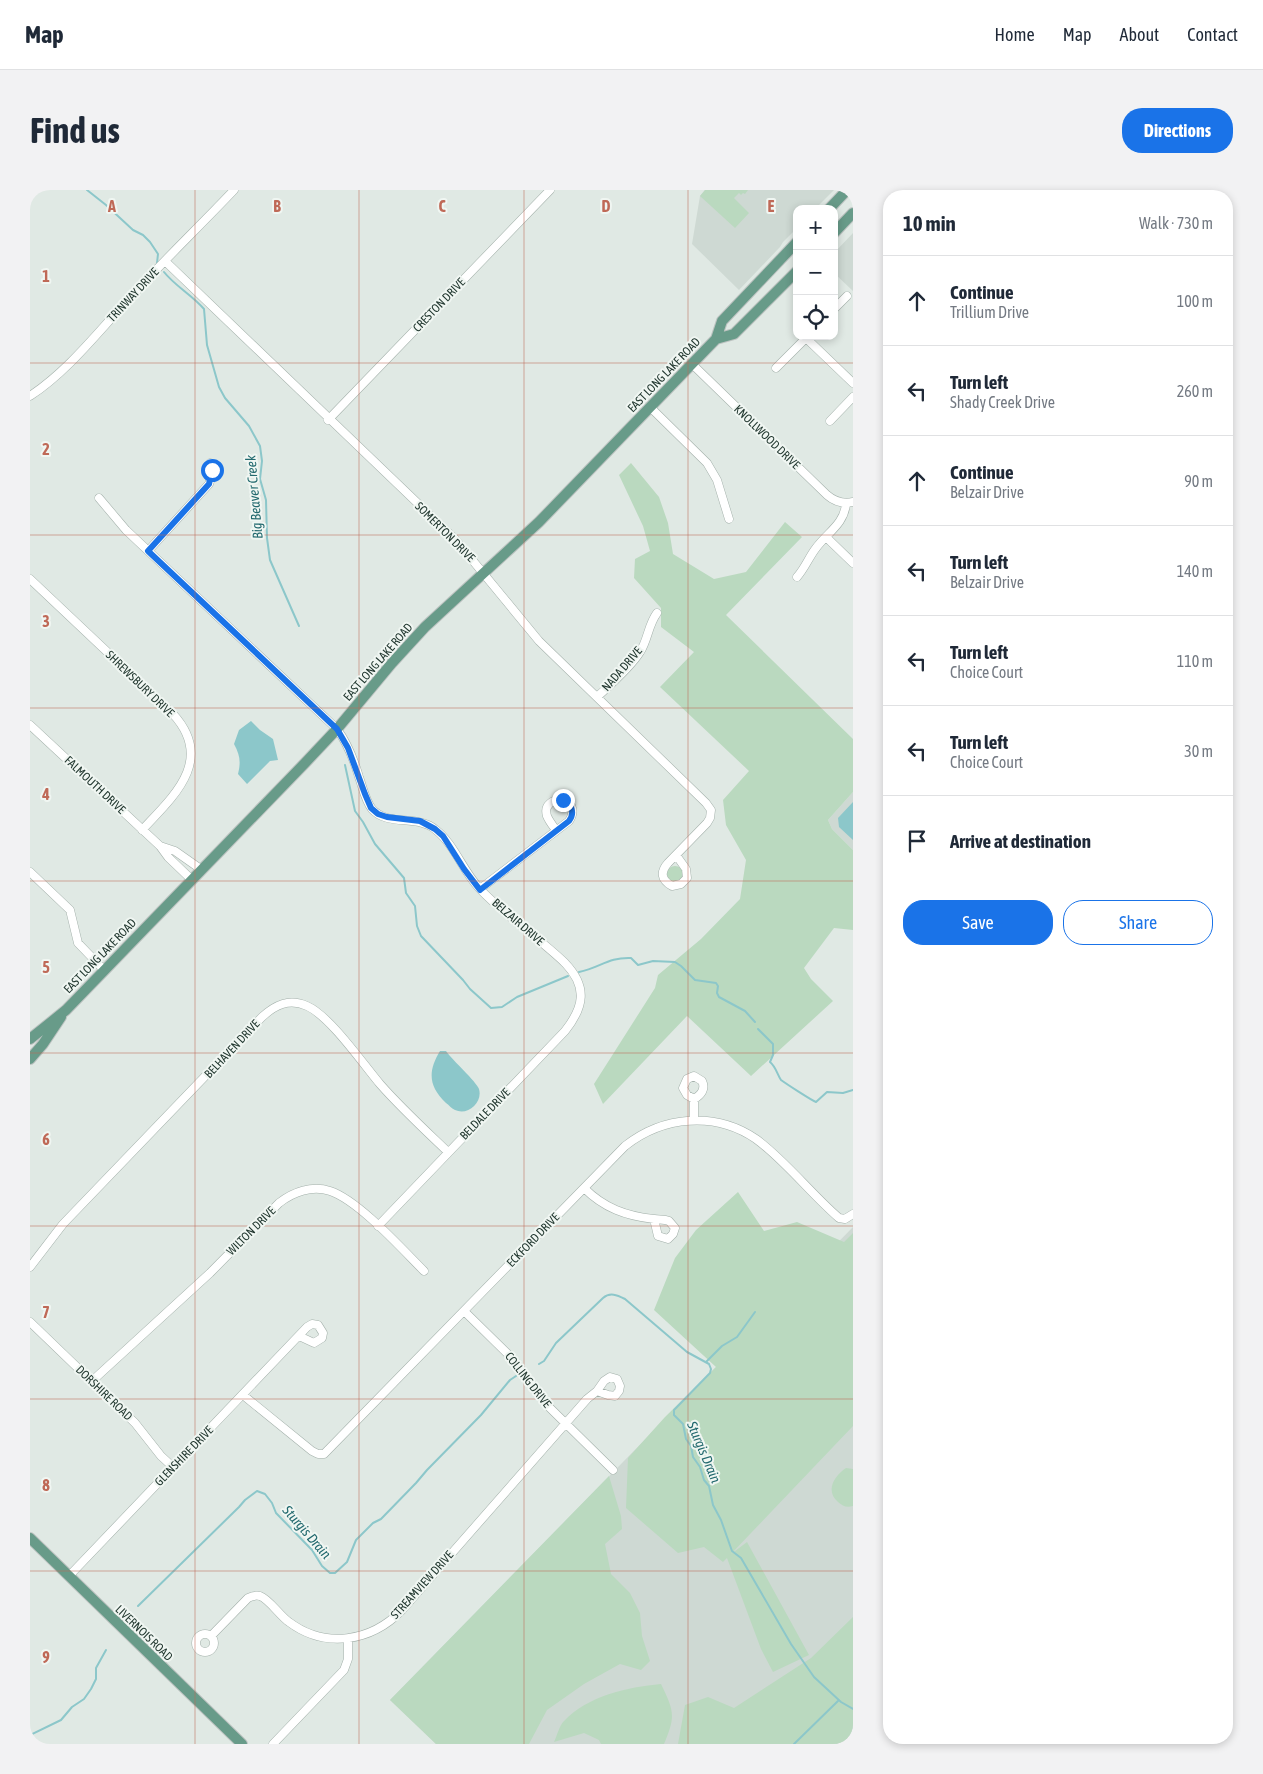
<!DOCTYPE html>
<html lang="en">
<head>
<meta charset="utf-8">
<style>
  :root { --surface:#fff; --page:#f2f2f3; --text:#1f2937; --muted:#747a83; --line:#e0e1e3; --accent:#1a73e8 }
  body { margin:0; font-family:"Asap Condensed",sans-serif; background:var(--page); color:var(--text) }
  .controls { position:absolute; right:15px; top:15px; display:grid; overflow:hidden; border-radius:10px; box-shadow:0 2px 8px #0003 }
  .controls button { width:45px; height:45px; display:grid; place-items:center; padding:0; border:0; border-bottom:1px solid var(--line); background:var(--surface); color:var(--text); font:25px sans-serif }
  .stop { position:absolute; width:15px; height:15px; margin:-11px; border:4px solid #1a73e8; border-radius:50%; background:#fff }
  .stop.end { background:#1a73e8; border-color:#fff; box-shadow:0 1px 5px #0008 }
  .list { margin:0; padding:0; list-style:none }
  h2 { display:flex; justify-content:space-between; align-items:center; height:65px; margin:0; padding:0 20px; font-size:21px }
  h2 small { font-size:16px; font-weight:400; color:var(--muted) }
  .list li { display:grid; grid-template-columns:32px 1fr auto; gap:15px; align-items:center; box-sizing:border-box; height:90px; padding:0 20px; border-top:1px solid var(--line) }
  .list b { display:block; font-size:19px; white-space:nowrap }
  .list p { margin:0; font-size:16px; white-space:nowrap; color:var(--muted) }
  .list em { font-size:16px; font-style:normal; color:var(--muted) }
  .actions { display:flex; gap:10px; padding:15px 20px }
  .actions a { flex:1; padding:11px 0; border:1px solid var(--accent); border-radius:20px; text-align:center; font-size:18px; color:var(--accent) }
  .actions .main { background:var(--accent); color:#fff }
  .icon { flex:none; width:28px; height:28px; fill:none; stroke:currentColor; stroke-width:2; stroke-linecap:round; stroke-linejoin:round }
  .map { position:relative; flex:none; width:823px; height:1554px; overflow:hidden; border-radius:20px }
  header { display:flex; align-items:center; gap:30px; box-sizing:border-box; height:70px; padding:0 25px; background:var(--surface); border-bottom:1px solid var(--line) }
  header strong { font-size:24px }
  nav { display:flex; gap:28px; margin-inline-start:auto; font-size:18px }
  .intro { display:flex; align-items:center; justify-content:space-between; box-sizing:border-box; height:120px; padding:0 30px }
  h1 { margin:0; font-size:35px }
  .button { padding:12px 22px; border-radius:20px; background:var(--accent); color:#fff; font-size:18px; font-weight:700 }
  main { display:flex; gap:30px; padding:0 30px }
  aside { flex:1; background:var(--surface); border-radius:20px; box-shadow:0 2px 8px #0003 }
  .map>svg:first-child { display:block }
</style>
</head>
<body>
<header>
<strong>Map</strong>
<nav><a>Home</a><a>Map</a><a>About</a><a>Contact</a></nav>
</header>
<div class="intro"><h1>Find us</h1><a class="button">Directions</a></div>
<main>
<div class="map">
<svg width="823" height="1554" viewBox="0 0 823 1554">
  <rect width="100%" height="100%" fill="#e0e9e4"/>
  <path fill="#ced9d3" d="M675,0H804L785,19H767V38L753,52L750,57L709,100L662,54L670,6Z
    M823,43V101L804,83V63Z
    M823,602V660L802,639L798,630Z
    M823,1037V1554H406L360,1510Z"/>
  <path fill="#bad9bf" d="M675,0H718L715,4L713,3L711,5L709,3L704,8L719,23L705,38L670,6Z
    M601,273L629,307L638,333L643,364L684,389L716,382L755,332L772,347L696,425L823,549V602L798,630L802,639L823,660V740L804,738L774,778L781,789L803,811L721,886L657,826L573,914L564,894L625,798L628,785L671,749L710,709L716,670L696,635L693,610L719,581L630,497L664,462L631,437V418L604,388L605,369L620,361L613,336L589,285Z
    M637 684a8 8 0 1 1 16 0a8 8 0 1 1-16 0Z
    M708,1002L734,1041L767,1032L814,1052L823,1043V1236L701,1364L717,1352L779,1465L743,1482L731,1459L697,1368L693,1372L674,1357L648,1363L596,1318L598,1268L635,1227L686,1177L624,1120L645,1068L666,1040Z
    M816,1278L823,1279V1316C816,1318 813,1316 808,1312C795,1301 804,1286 816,1278Z
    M579,1286L591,1326L592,1339L575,1354L581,1384L600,1403L610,1423L612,1446L620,1471L611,1480L590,1474L554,1494L517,1520L499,1554H406L360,1510Z
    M823,1427V1554H648L655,1515L678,1507L704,1518L781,1468Z
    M631,1494C644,1521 646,1526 634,1554H571L569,1550L554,1543L524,1552C527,1546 529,1536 534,1531C558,1506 597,1497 631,1494Z"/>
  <path fill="#8cc7ca" d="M221,531L230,540L243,549L248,570L240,571L217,594L208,584C211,572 210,565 204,554L209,540Z
    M823,612V650L809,637L808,628Z
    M410,861H416C423,871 446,891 449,899C453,912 438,926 425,920C422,919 419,915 416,913C398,896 398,881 410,861Z"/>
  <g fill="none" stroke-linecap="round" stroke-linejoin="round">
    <path stroke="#8cc7ca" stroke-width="2" d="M57,0L76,15L103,40L113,45L120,52L128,64L127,73
      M134,82C145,96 162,105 174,119L177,155L189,197L195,208L219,236L230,256L232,271L230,289L236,310L237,348L240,370L269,436
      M315,575L325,621L333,632L345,654L374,688L376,703L385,716L387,736L391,746L433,790L440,799L461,818L472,817L487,807L538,786
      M549,782C570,778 578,767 601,768L608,775L623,771L645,772L651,776L665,790L686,793L688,796L687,803L689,807L715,821L725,832
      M728,839L743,854V865L740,872C746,877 747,884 751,890C755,893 781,910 786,912L797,902L813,903L823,900
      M676,1172L692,1156L707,1147L725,1122
      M509,1174L514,1171L526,1153L573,1108C580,1102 587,1105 595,1109L657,1162L679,1174L681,1179L680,1183L644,1220V1225L653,1234L656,1249L661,1256L663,1267L670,1277L674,1290L679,1296L683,1315L691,1330L702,1361L711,1368L761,1454L784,1487L811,1512L823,1519
      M108,1416L209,1317L215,1310L227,1301L235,1304L242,1313L246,1323L282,1360L292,1376L300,1383H305L317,1372L326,1350L343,1333L351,1329L386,1293L397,1280L451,1225L480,1190L486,1186
      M0,1545L31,1530L42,1517L54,1509L61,1499L66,1489V1478L76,1460
      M764,1554L809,1510"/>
    <defs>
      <path id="minor" d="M135,71L425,349L509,451L676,613L681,620L680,628L677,633L638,673C630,682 631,690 642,696L651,694L657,688L656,679L646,665
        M804,119L817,106
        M776,148L823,193
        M662,174L797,305C805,312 813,314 823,312
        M746,178L778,146
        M0,206C38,181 67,143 98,110C132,72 169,37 204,0
        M620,217L677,273L687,290L699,329
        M298,230L520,0
        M800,231L823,207
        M69,308L96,340L307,539C318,554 324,570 329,587C333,598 335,610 342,619C358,637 388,624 406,640C424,654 433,681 449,698C475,726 508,747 535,773C558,797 554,817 535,841L348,1036
        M796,347L823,373
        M118,361L179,294L181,288L180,273
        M767,387C775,378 779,367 786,358C798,342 814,334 816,314
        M0,389L143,524C185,570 144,606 112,640
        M567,507C581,494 600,478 610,462C618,450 618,435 627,423
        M0,535L130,656
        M0,682L40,720L48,753L74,780
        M162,690L138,667L130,656L145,661L172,680
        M450,699L539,631C555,606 510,603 517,626C519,631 523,636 526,640
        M664,909L657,905L653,898L657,889L664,886L672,891C676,899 671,905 664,909V930
        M554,998C574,1018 596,1026 624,1029C629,1030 634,1029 639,1031L645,1038L643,1044L638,1049L628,1046L624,1029
        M0,1077L33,1034L232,827C245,815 259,808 277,816C300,826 333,874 350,894C371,918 395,940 418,962
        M434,1121L483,1169L519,1217L583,1280
        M0,1132L105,1233L131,1266L143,1277
        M62,1191L180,1083L249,1013C263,1002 282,995 300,1001C328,1010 372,1059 394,1081
        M213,1205L282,1261L288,1264H294L595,956C633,926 685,921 726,949C755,970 781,1004 809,1028L815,1029L823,1024
        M39,1386L277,1137L282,1134L288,1135L293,1143L292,1148L284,1153L269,1146
        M166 1453a9 9 0 1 1 18 0a9 9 0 1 1-18 0Z
        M181,1446L218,1408C222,1406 226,1405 230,1406C239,1409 250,1426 259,1432C295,1459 341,1452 372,1420L557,1209L567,1201L578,1205L585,1206L589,1201L590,1196L587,1189L580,1187L574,1191L567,1201
        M243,1554L314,1480L318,1469V1449"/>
      <path id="major" d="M799,19L817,0
        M804,43L823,23
        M686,149L704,144L767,81
        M0,849L36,820L275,573L307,539L362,473L395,437L509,332L686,149L692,131L767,52
        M0,869L13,854L31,827
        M0,1348L212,1554"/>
    </defs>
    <use href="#minor" stroke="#a3b0aa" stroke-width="9"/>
    <use href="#major" stroke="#bdc3c1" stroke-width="12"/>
    <use href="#minor" stroke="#fff" stroke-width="8"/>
    <use href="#major" stroke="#689b89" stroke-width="10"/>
  </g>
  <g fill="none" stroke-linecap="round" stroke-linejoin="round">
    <path stroke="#1a73e8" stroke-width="6" d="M182,280L179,294L118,361L307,539L318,558L335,604L341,618L348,624L357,627L390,631L405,639L413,646L434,679L450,700L539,631C545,623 542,614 533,610"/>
  </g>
  <path fill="none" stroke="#bf6957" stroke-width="1" stroke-opacity="0.55" d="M165,0V1554M329,0V1554M494,0V1554M658,0V1554M0,173H823M0,345H823M0,518H823M0,691H823M0,863H823M0,1036H823M0,1209H823M0,1381H823"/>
  <g text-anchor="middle" stroke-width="4" stroke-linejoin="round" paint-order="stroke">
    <g font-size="12" fill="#223830" stroke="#f0f6f2">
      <text transform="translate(103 105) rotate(-47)" y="4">TRINWAY DRIVE</text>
      <text transform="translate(409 115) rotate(-46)" y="4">CRESTON DRIVE</text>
      <text transform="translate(634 185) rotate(-46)" y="4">EAST LONG LAKE ROAD</text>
      <text transform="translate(737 247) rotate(44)" y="4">KNOLLWOOD DRIVE</text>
      <text transform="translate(415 342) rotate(45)" y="4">SOMERTON DRIVE</text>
      <text transform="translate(348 472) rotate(-49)" y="4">EAST LONG LAKE ROAD</text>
      <text transform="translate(592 479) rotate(-49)" y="4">NADA DRIVE</text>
      <text transform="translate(110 494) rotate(44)" y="4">SHREWSBURY DRIVE</text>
      <text transform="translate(65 595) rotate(43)" y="4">FALMOUTH DRIVE</text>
      <text transform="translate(488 732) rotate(41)" y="4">BELZAIR DRIVE</text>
      <text transform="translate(70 766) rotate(-46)" y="4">EAST LONG LAKE ROAD</text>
      <text transform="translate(202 859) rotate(-47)" y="4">BELHAVEN DRIVE</text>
      <text transform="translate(455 924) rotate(-46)" y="4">BELDALE DRIVE</text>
      <text transform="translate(221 1041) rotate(-45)" y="4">WILTON DRIVE</text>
      <text transform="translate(503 1050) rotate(-46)" y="4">ECKFORD DRIVE</text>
      <text transform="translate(498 1190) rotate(52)" y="4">COLLING DRIVE</text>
      <text transform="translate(74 1203) rotate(44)" y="4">DORSHIRE ROAD</text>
      <text transform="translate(154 1266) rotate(-46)" y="4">GLENSHIRE DRIVE</text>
      <text transform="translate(392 1395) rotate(-48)" y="4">STREAMVIEW DRIVE</text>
      <text transform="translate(114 1443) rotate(44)" y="4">LIVERNOIS ROAD</text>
    </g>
    <g font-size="14" font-style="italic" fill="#22696e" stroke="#f0f6f2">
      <text transform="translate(224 307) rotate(-95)" y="5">Big Beaver Creek</text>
      <text transform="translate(674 1262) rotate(67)" y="5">Sturgis Drain</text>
      <text transform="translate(277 1342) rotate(49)" y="5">Sturgis Drain</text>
    </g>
  </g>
  <g font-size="16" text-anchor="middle" font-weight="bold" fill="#bf6957" stroke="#f0f6f2" stroke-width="4" stroke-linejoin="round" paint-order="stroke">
    <text x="82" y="22">A</text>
    <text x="247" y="22">B</text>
    <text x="412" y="22">C</text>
    <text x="576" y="22">D</text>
    <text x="741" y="22">E</text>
    <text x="16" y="92">1</text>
    <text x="16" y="265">2</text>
    <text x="16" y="437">3</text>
    <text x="16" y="610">4</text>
    <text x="16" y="783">5</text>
    <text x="16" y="955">6</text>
    <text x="16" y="1128">7</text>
    <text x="16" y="1301">8</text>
    <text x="16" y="1473">9</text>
  </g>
</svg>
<div class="controls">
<button>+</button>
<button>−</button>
<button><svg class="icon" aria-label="locate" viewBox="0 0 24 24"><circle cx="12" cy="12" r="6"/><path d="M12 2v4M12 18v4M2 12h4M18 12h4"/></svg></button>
</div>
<div class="stop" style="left:182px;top:280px"></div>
<div class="stop end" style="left:533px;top:610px"></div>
</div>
<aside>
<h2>10 min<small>Walk · 730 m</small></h2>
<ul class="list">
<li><svg class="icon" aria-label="ahead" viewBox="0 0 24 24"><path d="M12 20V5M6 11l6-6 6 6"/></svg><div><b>Continue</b><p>Trillium Drive</p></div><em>100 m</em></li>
<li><svg class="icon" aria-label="left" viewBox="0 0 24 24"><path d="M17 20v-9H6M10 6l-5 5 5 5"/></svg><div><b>Turn left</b><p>Shady Creek Drive</p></div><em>260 m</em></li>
<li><svg class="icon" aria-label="ahead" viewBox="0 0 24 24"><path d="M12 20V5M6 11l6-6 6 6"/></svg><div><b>Continue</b><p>Belzair Drive</p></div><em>90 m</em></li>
<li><svg class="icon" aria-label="left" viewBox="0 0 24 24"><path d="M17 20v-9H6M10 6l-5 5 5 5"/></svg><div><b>Turn left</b><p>Belzair Drive</p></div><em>140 m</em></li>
<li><svg class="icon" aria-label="left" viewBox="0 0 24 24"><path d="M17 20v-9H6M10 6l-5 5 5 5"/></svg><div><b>Turn left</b><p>Choice Court</p></div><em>110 m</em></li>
<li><svg class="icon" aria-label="left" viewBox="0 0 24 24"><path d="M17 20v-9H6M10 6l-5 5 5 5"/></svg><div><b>Turn left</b><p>Choice Court</p></div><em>30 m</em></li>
<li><svg class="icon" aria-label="arrive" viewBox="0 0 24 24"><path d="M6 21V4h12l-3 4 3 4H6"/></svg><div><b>Arrive at destination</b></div></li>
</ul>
<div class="actions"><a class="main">Save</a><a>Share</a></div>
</aside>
</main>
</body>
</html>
